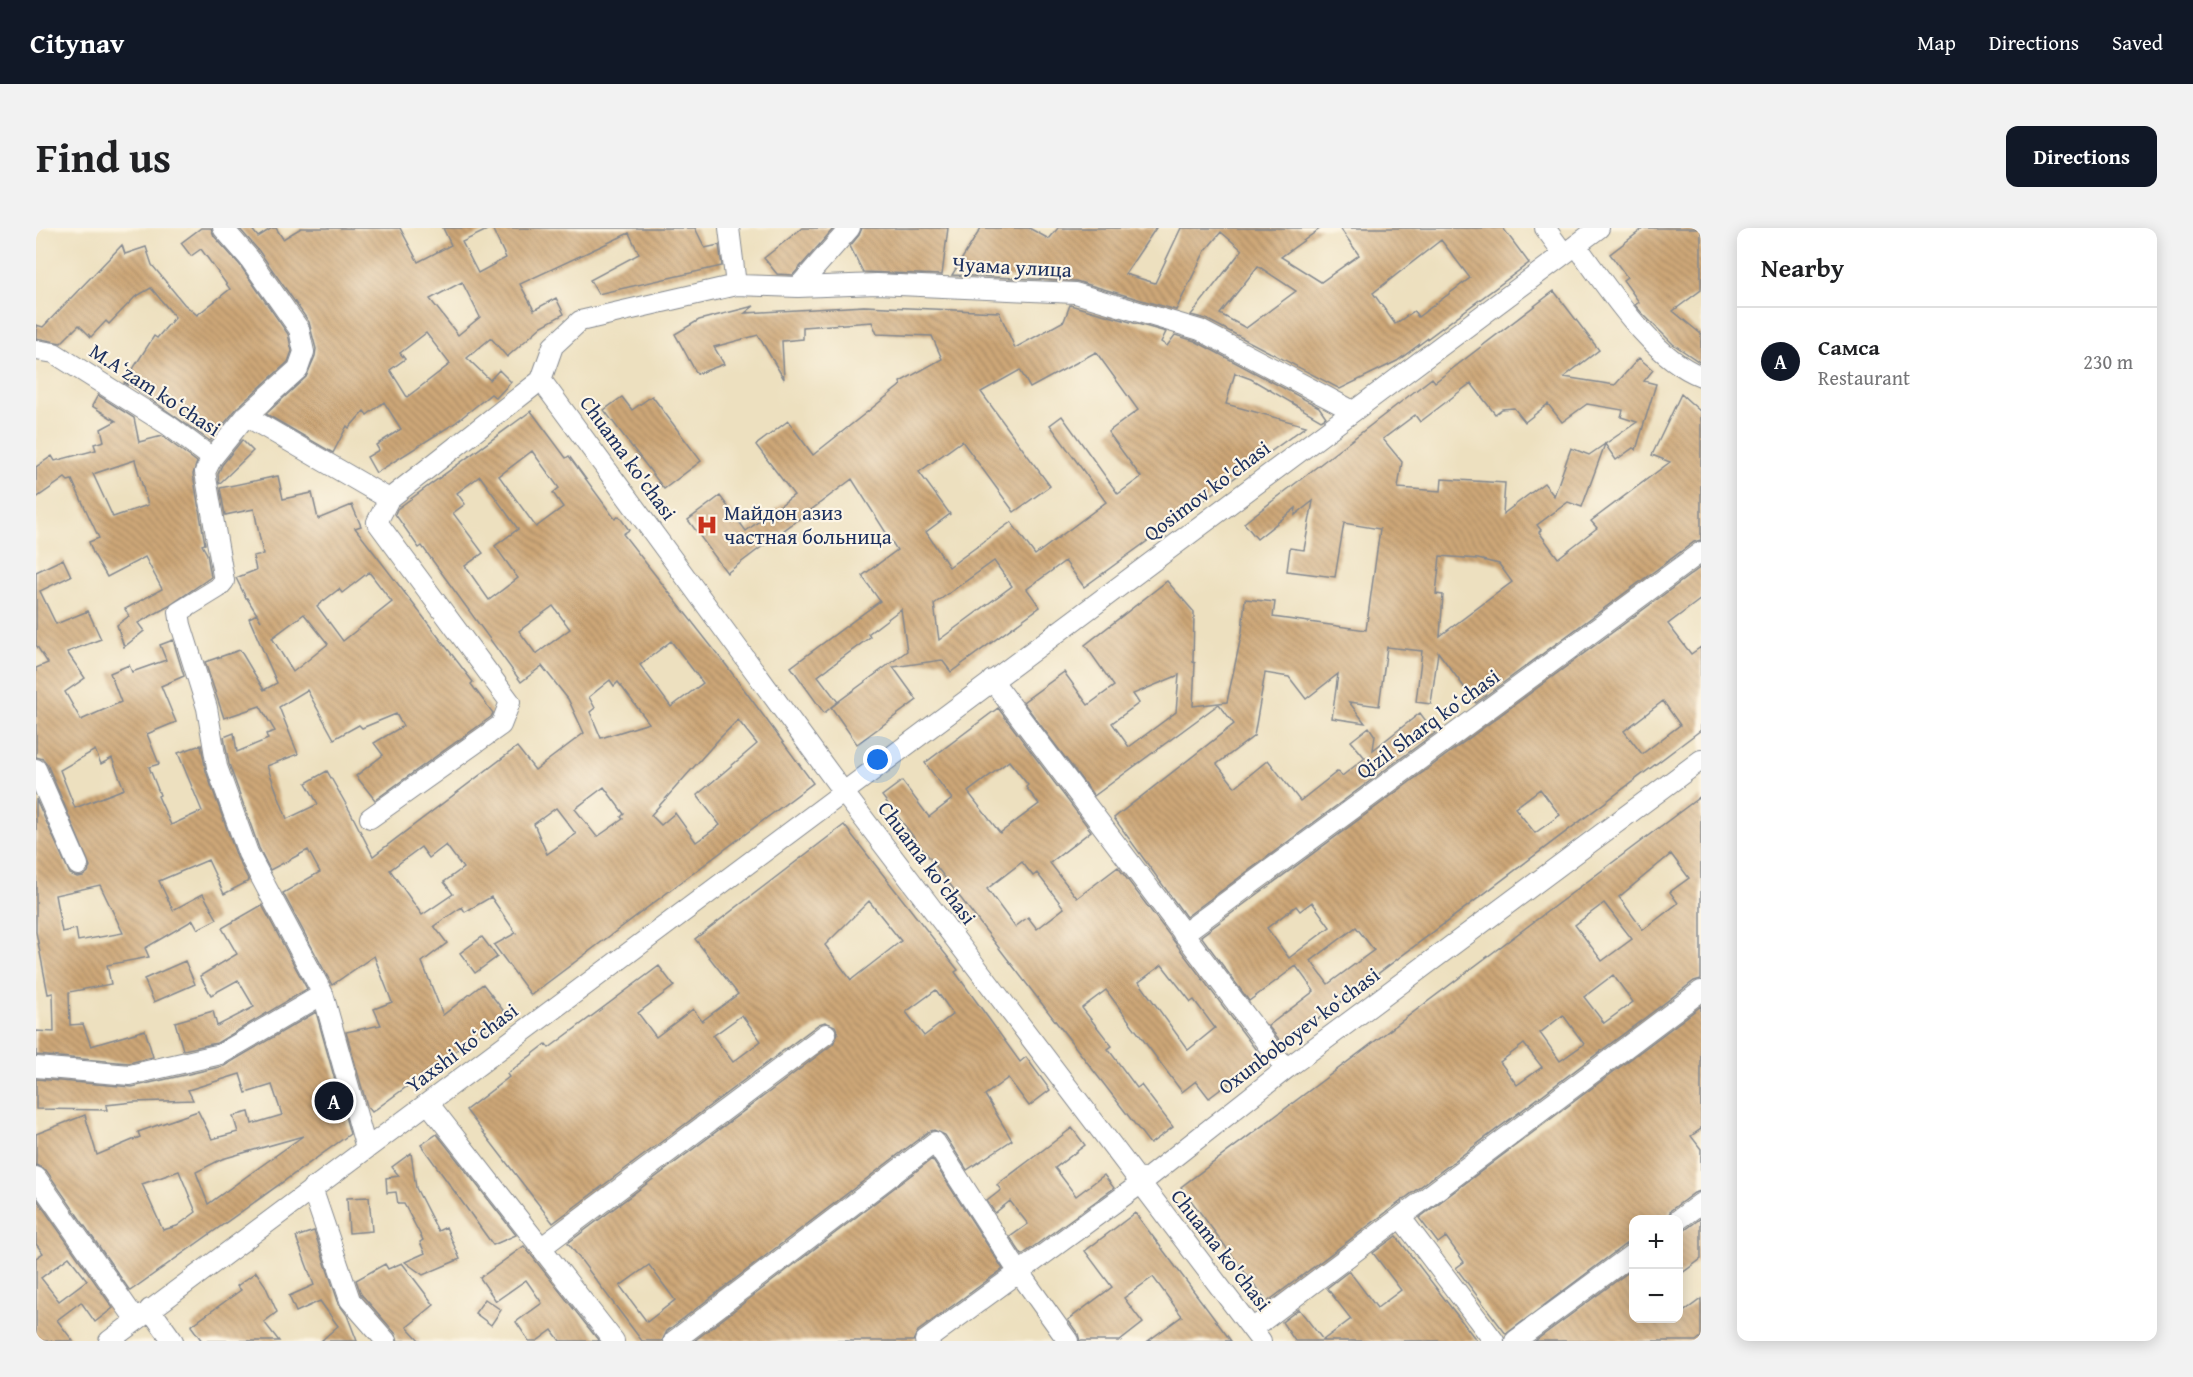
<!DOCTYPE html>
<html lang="en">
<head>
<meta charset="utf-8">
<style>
  :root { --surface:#fff; --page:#f2f2f2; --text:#202124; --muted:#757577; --line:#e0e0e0; --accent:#111827 }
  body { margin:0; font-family:"Gentium Book Plus",serif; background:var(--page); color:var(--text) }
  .controls { position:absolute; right:18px; bottom:18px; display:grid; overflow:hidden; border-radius:12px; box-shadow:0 3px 15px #0003 }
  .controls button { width:54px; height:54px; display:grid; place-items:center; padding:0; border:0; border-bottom:2px solid var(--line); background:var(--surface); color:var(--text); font:30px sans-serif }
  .you { position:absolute; left:842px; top:532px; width:21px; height:21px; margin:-15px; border:4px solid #fff; border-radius:50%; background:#1a73e8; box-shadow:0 0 0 9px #1a73e833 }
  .badge { display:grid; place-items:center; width:39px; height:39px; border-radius:50%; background:var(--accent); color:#fff; font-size:20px; font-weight:700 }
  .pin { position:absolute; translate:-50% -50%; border:3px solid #fff; box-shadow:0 2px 6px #0006 }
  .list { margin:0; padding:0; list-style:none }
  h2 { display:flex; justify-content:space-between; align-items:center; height:78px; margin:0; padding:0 24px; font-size:26px }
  h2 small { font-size:20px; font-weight:400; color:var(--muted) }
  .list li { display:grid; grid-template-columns:39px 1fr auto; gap:18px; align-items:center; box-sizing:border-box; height:108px; padding:0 24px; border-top:2px solid var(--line) }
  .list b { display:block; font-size:22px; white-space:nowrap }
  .list p { margin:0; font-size:20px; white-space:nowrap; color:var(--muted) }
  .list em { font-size:20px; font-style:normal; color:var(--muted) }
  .map { position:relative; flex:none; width:1665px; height:1113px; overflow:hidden; border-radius:12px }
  header { display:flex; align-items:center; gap:36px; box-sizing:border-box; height:84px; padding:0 30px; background:var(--accent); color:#fff }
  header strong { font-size:28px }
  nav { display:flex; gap:33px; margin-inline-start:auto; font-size:21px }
  .intro { display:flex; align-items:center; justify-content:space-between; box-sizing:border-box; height:144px; padding:0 36px }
  h1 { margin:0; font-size:42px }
  .button { padding:15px 27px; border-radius:12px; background:var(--accent); color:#fff; font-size:21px; font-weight:700 }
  main { display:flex; gap:36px; padding:0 36px }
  aside { flex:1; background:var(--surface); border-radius:12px; box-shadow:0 3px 15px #0003 }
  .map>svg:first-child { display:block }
</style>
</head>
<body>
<header>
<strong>Citynav</strong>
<nav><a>Map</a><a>Directions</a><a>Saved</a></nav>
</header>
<div class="intro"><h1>Find us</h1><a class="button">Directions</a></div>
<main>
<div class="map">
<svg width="1665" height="1113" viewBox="0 0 1665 1113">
  <defs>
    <pattern id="building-back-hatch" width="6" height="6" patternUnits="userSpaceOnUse" patternTransform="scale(1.5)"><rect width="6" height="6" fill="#cea777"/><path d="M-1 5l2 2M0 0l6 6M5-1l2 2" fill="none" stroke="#a68865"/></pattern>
  </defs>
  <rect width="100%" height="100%" fill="#fcf5e5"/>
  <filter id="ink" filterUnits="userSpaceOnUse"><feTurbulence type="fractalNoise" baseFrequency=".0167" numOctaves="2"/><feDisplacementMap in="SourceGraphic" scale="12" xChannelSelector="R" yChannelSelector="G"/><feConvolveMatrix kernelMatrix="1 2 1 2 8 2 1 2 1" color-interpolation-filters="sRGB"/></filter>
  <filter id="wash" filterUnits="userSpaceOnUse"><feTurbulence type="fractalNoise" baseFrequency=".008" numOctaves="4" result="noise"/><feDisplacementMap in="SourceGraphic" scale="24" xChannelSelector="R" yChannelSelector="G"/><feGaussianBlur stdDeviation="1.35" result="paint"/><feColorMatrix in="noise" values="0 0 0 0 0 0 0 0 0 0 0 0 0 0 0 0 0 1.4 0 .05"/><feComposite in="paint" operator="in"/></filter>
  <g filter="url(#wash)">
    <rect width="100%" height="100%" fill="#ede0bf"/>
    <g id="blocks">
      <path fill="url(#building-back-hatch)" fill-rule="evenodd" d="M165,0H175L178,8L204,37L252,106L256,123L252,134L202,179L174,213L90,154L91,157L88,155L118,108L121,110L139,89L115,60L99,69L73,96L70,93L55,109L43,97L25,115L0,110V97L7,99L86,17L89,26L110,19L116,37L148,76L161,87L194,61L165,21L155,28L145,15Z
        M203,0H215L222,9L236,0H240L247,11L265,0H364L382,34L415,17L407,0H455L426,14L442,45L470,30L456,0H659L669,20L683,17L686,38L562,66L554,52L603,26L593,5L484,56L498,82L520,70L528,86L506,98L471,129L455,110L431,130L454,152L463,142L475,154L460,170L455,166L419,195L340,245L331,229L343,222L340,217L365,201L348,174L331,187L328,183L313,200L311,198L297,225L230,186L270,149L279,128L280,121L273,94L223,23ZM426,54L444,89L422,107L394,71ZM390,105L414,136L371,169L354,142L369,131L364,125Z
        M766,0H798L757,47L741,46L728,30Z
        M826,0H912L906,47L827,44L814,18L823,7Z
        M945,0H993L1013,11L1022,0H1120L1089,46L1119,55L1145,0H1285L1245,29L1285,54L1323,27L1304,0H1467L1493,35L1361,133L1304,161L1170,91L1155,87L1206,22L1185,4L1169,23L1140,82L1040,53L916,47ZM1405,12L1434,50L1382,89L1378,83L1359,96L1337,65ZM1222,38L1260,63L1210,100L1184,86Z
        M1608,0H1665V62L1637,83L1665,106V135L1637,116L1605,84L1599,77L1603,74L1587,52L1591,49L1574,26Z
        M1518,63L1563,122L1528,149L1579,157L1603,130L1617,142L1608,153L1620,156L1600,222L1597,220L1580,232L1569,216L1546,279L1532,274L1501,297L1505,302L1503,304L1522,330L1561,300L1555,293L1634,234L1616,227L1645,166L1665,184V312L1658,314L1440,475L1402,424L1395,476L1380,474L1386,423L1351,419L1343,478L1313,474L1329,495L1296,490L1302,446L1270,471L1253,449L1229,445L1218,508L1181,536L1199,559L1232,532L1264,573L1302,543L1306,548L1329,530L1315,513L1333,499L1339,508L1337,522L1384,485L1399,505L1150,689L1078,590L1198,496L1183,476L1058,568L987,474L1028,444L1052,477L1078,458L1049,417L1131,353L1158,384L1157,434L1159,435L1157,478L1191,474L1206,404L1209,371L1239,374L1237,389L1330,402L1344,301L1308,295L1299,349L1251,343L1254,320L1268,322L1277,273L1259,287L1260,280L1221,311L1208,295L1396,150L1399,154ZM1435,155L1459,186L1466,181L1478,180L1489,194L1512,176L1526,194L1551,176L1587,182L1585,189L1601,194L1553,227L1535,220L1518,268L1508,255L1467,286L1469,255L1406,251L1405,263L1362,260L1366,234L1347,211L1379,187L1384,194ZM1404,328L1442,331L1463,336L1476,354L1404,408L1407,367L1400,366ZM1143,447L1140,484L1093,519L1076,495L1103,475L1097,466Z
        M1034,77L1130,104L1125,114L1131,118L1139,107L1159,113L1283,179L1290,189L1285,192L1215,151L1199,145L1190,176L1270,198L1048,359L1029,333L991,361L1004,379L915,444L906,432L857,439L881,472L821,516L795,479L871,423L865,381L832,406L834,409L782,448L802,474L788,485L755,439L844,373L826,348L861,322L816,251L691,345L652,292L684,268L710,303L758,267L720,217L752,193L777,227L865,157L864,154L906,131L896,108L841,106L836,94L767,99V111L746,113L748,151L722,107L678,119L688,136L661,146L639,106L663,92L718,78L709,85L828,78L963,84L979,120L1028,93ZM1060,124L1102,182L1072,204L1105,249L1082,266L1026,188L1014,197L1070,274L999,327L975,294L913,339L890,304L914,286L883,244L926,213L978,284L1014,258L945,164L984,142L994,160ZM958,333L976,358L903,412L898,376Z
        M62,167L98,190L103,214L126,208L161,234L157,246L169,316L166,317L171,326L175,349L133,378L102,395L108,403L88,419L81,397L93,388L89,381L126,361L109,329L71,349L57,325L53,314L63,310L36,252L32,253L29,250L0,270V239L16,228L19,233L60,222L58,216L68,213L65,201L80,193L56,178ZM99,232L112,277L77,289L57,246Z
        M616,168L665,233L628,261L568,182L586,169L596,182Z
        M495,183L530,230L533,228L579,291L583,288L593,302L587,306L690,437L777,555L495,767L458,717L480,705L455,669L429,684L426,679L398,698L411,715L386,734L407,787L447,756L470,786L336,884L331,878L310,804L345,797L338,781L356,774L338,728L296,757L247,665L284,644L272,622L234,642L223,620L193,536L188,509L198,505L201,524L232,511L230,506L239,503L224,478L188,490L169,434L204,422L228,462L241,455L213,390L221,386L225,393L211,370H210L200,350L220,342L217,328L227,326L218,281L189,287L184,260L242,248L247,271L276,265L282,291L316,277L325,298L319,300L437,454L435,456L457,485L455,489L339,572L320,548L347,527L338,515L367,498L360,486L326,500L323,497L298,511L271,462L243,479L262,526L231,538L251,591L282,576L270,555L291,543L315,585L337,628L481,519L499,542L548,505L532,471L506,438L485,454L386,318L383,320L359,286L361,281ZM496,223L523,260L517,265L527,279L500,299L463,248ZM444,248L482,301L459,318L482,350L453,372L429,338L447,325L417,285L429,276L421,265ZM333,344L356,374L307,413L281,378L303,361L306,365ZM517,378L534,401L500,426L483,403ZM268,386L292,416L257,444L236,410ZM635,413L667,455L635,479L604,437ZM574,452L578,458L582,454L613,495L565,510L554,484L559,480L553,469ZM702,492L721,516L661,567L684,597L660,614L639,585L625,597L615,587L682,512ZM568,559L588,586L585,589L587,591L561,609L539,581ZM520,580L540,606L511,626L498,596ZM410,617L427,640L408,654L417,666L386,687L354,642L385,619L393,630Z
        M206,212L217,223L183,256L182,246L186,237Z
        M27,331L35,348L4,363L20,396L52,383L65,411L31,424L49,450L29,464L45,492L85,474L74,445L93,437L96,444L130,432L124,417L137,412L148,448L125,458L140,494L111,506L123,536L113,539L124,567L122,568L135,597L166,583L142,525L165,517L170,543L201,629L213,653L188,666L172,632L123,653L137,682L167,666L181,691L162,701L157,692L109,720L113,729L71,737L75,756L33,764L34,797L47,796L55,818L109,802L117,829L93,835L0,827V803L18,804L17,765L12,766L0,704V571L34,646L41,649L47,648L52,644L54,638L11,536L7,531L0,529V440L12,435L0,417V344ZM59,522L65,536L76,530L88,561L39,580L24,542ZM64,657L87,705L42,713L40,701L26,704L19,667Z
        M1665,339V371L1632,396L1655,426L1665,419V502L1250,815L1248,813L1246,815L1232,798L1278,763L1260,738L1213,773L1165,708ZM1627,473L1644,497L1606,526L1588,503ZM1504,561L1524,587L1499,605L1479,580ZM1276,674L1294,699L1253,730L1231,700L1260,678L1264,683ZM1320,699L1338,722L1292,756L1275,733Z
        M962,480L1055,603L1014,635L1041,670L1082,639L1226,830L1173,870L1160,853L1146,864L1070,762L1046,780L1076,818L1072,821L1101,860L1105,857L1137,899L1114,916L846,568L866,553L893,589L916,571L889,535ZM973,533L992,557L990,559L1003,576L964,605L932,564ZM986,634L997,648L1001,645L1028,680L1001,701L992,689L979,699L951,661ZM1126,737L1155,774L1158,772L1179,800L1152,822L1103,754Z
        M1665,568V751L1658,753L1231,1074L1145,959ZM1635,626L1653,650L1634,664L1642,675L1607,702L1583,669ZM1568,675L1596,711L1566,733L1539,697ZM1577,747L1597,774L1568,795L1548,769ZM1527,787L1548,816L1524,833L1504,805ZM1488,816L1506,839L1481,857L1464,834Z
        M808,597L922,742L919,744L984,834L990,829L1014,862L993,878L972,850L949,867L976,912L931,942L909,907L898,902L892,904L631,1103L626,1113H606L532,1015L797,816L802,805L799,798L789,794L783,796L517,995L430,882L473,849L471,846L510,816L513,820L623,738L638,758L602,785L620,809L657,781L666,793L702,766L659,711ZM833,673L865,713L815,752L789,717ZM900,762L917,786L888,808L870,784ZM706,787L725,813L697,834L677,808ZM613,1037L639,1072L611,1094L584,1058Z
        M226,677L271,761L181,815L147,822L139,794L177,783L181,798L218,779L202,752L175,767L164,748L201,726L186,700Z
        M446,709L461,729L439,745L424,725Z
        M149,733L159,756L118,774L108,751Z
        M1665,778V901L1655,908L1665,921V963L1658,965L1635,982L1630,992H1598V1013L1591,1015L1470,1106L1420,1040L1428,1034L1410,1009L1402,1015L1383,990Z
        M280,784L314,906L94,1063L10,942L0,937V906L49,887L61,927L104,909L102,904L162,883L176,911L202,904L197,888L213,884L216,896L246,887L236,857L210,865L204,846L152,862L157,872L98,874L70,877L71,882L0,881V851L96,859L188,838ZM267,908L172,976L160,944L186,931ZM143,943L160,984L141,998L127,1002L106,956Z
        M1036,900L1049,917L1019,940L1040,968L1068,947L1078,960L986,1027L974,1009L992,996L974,973L959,985L951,973L965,962L961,957Z
        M401,906L480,1007L457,1017L385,917Z
        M375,925L380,960L402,1003L410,999L424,1031L387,1047L369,1034L389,1025L384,1014L387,1012L368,976H362L360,964L351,965L350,950L363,948L356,939Z
        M896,931L967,1041L882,1103L877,1113H658Z
        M333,969L336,1003L313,1005L311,970Z
        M0,970L77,1080L59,1094L45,1074L21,1092L37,1113H0V1030L7,1025L0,1016ZM33,1029L51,1052L23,1073L5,1050Z
        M1099,985L1127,1022L1195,1113H1112L1146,1088L1117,1049L1088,1070L1107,1095L1084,1113H1044L1042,1106L1032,1092L1076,1059L1049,1023Z
        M1665,990V1031L1642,1048V1004L1649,1002Z
        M278,1003L303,1076L311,1087L321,1113H285L302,1098L284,1073L260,1084L253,1068L278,1057L260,1009Z
        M1360,1008L1441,1113H1259L1246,1094L1263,1081L1287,1112L1315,1091L1291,1060L1313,1043L1341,1080L1365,1062L1337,1025Z
        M488,1018L563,1113H524L516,1102L501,1113H493L480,1094L506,1075L490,1052L460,1073L444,1050Z
        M366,1035L398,1077L371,1099L384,1113H362L359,1105L325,1066L320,1052L349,1036L352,1041Z
        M1598,1040V1090H1642V1088L1665,1071V1109L1660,1113H1499Z
        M220,1044L229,1057L241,1084L228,1094L243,1113H166L155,1098L205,1062L201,1058Z
        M449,1071L465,1082L455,1097L439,1085Z"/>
    </g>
  </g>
  <g filter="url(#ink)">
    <use href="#blocks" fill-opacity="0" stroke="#84888e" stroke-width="1.5"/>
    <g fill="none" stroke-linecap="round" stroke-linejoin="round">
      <defs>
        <path id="minor" d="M693,0L700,57L762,59L841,56L1039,65L1164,102L1317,183
          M1509,0L1528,26
          M1540,17C1572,60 1615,129 1665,148
          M762,59L814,0
          M0,122L18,125L132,197L176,230L210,188L262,141L268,124L263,101L213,30L187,0
          M505,152L808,565L1225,1113
          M210,188L353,271
          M956,452L1250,841
          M0,541L42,637
          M334,590L465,497L474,474L341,294L353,271L505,152L517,118L544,93L700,57
          M1147,706L1665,324
          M287,766L330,920
          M0,839L94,847L185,826L287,766L212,625L181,539L171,480L145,397L143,384L182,360L188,353L169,244L176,230
          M392,875L578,1113
          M0,949L100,1092
          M276,960L314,1072L350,1113
          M1365,990L1458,1113
          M1642,992L1665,975
          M506,1019L790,806
          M114,1081L137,1113
          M1216,1101L1665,763
          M73,1113L1563,0
          M638,1113L899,914L982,1043L1032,1113
          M889,1113L1104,956L1250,841L1665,532
          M1479,1113L1598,1025"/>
      </defs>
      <use href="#minor" stroke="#84888e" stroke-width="22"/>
      <use href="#minor" stroke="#fff" stroke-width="20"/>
    </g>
  </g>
  <defs>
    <symbol id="hospital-bare" viewBox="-9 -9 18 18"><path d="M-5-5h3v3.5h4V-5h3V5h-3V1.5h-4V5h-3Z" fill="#c8321e" stroke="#fcf5e5" stroke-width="2.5" paint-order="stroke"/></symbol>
  </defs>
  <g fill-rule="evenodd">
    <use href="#hospital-bare" x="656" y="282" width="30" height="30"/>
  </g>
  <g text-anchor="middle" stroke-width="4.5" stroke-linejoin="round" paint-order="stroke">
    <g font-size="21" fill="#1b2f5e" stroke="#fcf5e5">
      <text transform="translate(976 39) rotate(3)" y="7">Чуама улица</text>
      <text transform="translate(119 162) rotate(33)" y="7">M.Aʻzam koʻchasi</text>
      <text transform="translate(592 230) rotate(54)" y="7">Chuama ko'chasi</text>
      <text transform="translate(1171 263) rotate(-37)" y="7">Qosimov ko'chasi</text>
      <text transform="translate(1392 496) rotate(-36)" y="7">Qizil Sharq koʻchasi</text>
      <text transform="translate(891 635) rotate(53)" y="7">Chuama ko'chasi</text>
      <text transform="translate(1263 803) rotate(-37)" y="7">Oxunboboyev koʻchasi</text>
      <text transform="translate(426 820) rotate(-37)" y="7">Yaxshi koʻchasi</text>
      <text transform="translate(1185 1022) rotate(52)" y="7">Chuama ko'chasi</text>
    </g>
    <g font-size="21" fill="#1b2f5e" stroke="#fcf5e5" text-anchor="start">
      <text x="688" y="292">Майдон азиз<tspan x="688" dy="24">частная больница</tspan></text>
    </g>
  </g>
</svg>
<div class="controls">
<button>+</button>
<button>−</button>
</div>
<div class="you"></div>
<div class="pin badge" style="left:298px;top:873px">A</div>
</div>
<aside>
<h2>Nearby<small></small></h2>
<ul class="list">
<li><span class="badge">A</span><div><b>Самса</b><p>Restaurant</p></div><em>230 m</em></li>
</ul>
</aside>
</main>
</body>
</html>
